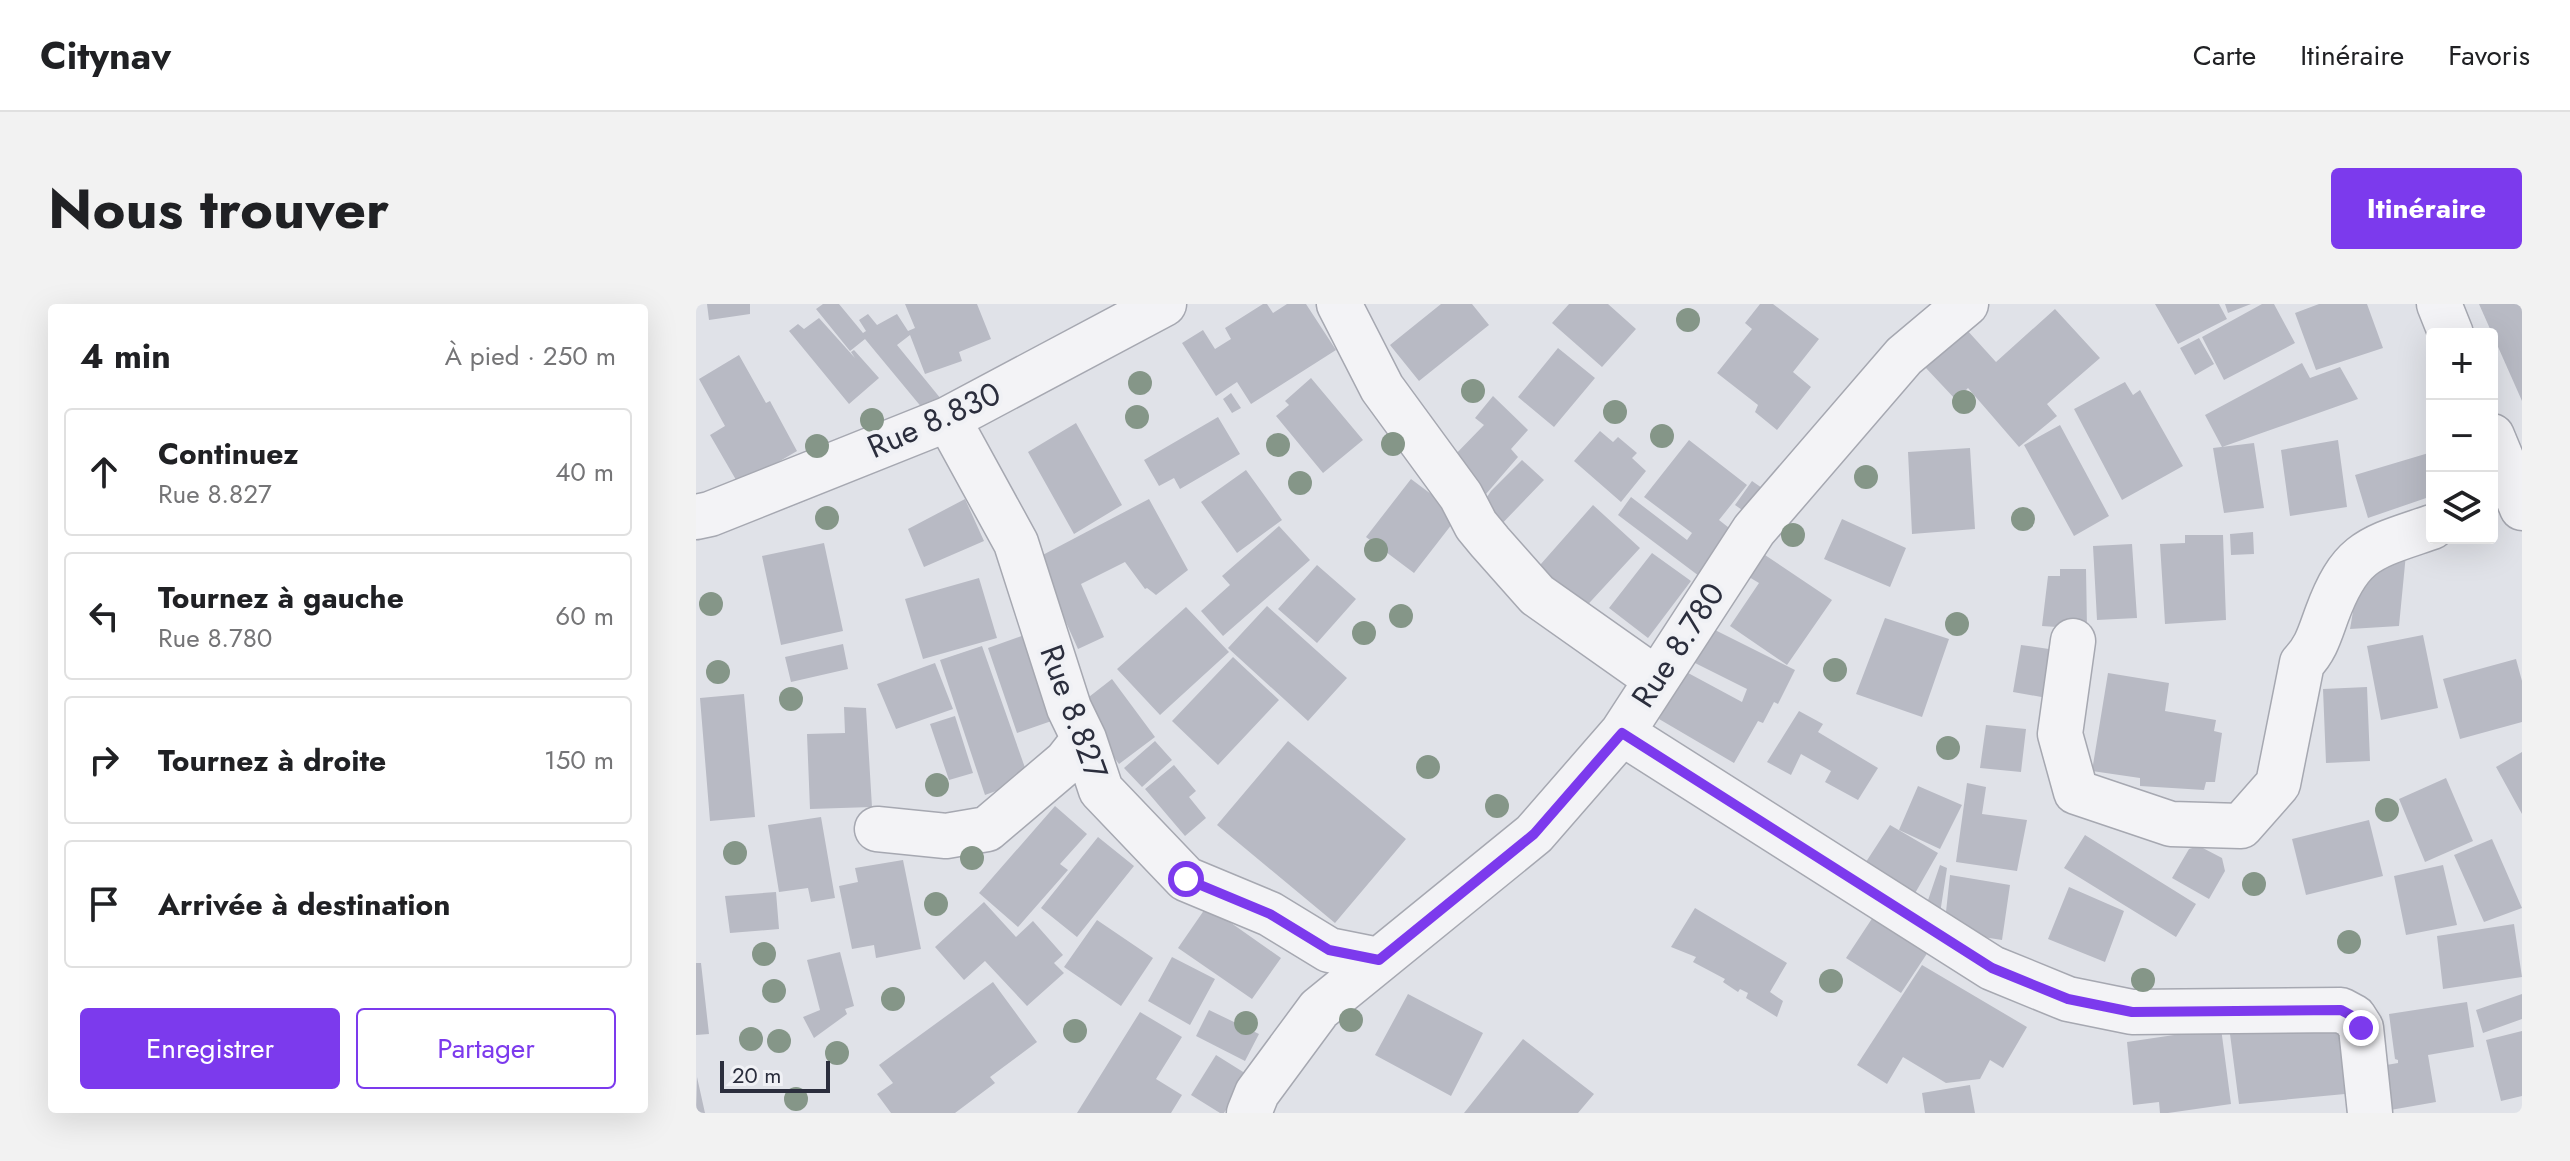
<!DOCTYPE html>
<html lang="fr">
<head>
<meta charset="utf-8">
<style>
  :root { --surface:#fff; --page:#f2f2f2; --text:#202124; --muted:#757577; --line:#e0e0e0; --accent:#7c3aed }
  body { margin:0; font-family:Jost,sans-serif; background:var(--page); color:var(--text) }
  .controls { position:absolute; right:24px; top:24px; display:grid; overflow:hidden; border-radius:8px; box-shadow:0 8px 32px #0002 }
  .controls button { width:72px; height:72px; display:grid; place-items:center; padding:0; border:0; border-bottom:2px solid var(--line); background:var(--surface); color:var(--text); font:40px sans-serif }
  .scale { position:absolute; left:24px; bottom:20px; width:110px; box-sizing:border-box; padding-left:8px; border:4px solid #2b2e3d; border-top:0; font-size:22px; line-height:28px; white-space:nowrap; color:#2b2e3d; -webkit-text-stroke:6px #f0f1f5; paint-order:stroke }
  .stop { position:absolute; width:24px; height:24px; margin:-18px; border:6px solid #7c3aed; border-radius:50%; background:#fff }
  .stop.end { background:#7c3aed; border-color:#fff; box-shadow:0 2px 8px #0008 }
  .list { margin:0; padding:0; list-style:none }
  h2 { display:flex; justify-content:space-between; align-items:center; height:104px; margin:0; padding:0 32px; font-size:34px }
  h2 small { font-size:26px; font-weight:400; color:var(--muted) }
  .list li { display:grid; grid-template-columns:52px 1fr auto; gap:24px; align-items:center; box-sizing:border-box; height:128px; margin:0 16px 16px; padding:0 16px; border:2px solid var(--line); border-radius:8px }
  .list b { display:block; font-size:30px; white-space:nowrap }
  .list p { margin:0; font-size:26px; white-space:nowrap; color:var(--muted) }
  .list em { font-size:26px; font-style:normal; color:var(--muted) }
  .actions { display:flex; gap:16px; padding:24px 32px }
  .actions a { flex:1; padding:18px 0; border:2px solid var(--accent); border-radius:8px; text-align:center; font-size:28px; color:var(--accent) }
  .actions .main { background:var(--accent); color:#fff }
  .icon { flex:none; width:44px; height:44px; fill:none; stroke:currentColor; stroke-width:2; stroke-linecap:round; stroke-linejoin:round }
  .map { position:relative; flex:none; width:1826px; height:809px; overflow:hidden; border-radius:8px }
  header { display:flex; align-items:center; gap:48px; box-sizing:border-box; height:112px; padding:0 40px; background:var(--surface); border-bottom:2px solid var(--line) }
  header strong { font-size:38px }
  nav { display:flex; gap:44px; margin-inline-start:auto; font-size:28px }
  .intro { display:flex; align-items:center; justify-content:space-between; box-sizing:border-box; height:192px; padding:0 48px }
  h1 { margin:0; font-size:56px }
  .button { padding:20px 36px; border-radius:8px; background:var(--accent); color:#fff; font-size:28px; font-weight:700 }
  main { display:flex; gap:48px; padding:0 48px }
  aside { flex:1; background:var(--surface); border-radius:8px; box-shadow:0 8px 32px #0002 }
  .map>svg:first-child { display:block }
</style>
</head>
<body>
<header>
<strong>Citynav</strong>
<nav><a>Carte</a><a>Itinéraire</a><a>Favoris</a></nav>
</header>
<div class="intro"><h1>Nous trouver</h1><a class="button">Itinéraire</a></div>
<main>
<aside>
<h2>4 min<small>À pied · 250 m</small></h2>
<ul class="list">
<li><svg class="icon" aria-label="ahead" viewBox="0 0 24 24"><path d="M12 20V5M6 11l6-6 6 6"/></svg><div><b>Continuez</b><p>Rue 8.827</p></div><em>40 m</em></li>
<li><svg class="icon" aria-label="left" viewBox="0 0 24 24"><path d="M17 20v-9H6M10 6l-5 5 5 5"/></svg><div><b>Tournez à gauche</b><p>Rue 8.780</p></div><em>60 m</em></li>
<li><svg class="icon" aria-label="right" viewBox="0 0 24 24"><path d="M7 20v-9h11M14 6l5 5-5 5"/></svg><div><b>Tournez à droite</b></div><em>150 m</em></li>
<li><svg class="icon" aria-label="arrive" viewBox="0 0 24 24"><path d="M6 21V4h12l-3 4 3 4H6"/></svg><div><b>Arrivée à destination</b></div></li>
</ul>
<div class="actions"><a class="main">Enregistrer</a><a>Partager</a></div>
</aside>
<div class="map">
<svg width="1826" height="809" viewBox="0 0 1826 809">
  <rect width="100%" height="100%" fill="#e0e2e8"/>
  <path fill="#b8bac4" d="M11,0H54V10L13,16Z
    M127,0H143L167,29L170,27L163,16L172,10L181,21L201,10L212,27L219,24L209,0H281L295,35L263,48L266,57L229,70L214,31L201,41L245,95L227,105L169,35L154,47L120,5Z
    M567,0H571L577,9L591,0H610L640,46L555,100L541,78L520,92L486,39L507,26L519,45L535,35L529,24Z
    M745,0H776L793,21L723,77L694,41Z
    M873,0H912L940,25L906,63L856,19Z
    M1064,0H1077L1123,35L1097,68L1115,83L1081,126L1059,108L1062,101L1021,69L1056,25L1049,19Z
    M1459,0H1523L1531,15L1482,40Z
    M1529,0H1555L1532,9Z
    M1566,0H1578L1599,39L1528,76L1506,33Z
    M1623,0H1671L1687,44L1620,66L1599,9Z
    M1783,0H1826V97Z
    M1359,5L1404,54L1351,100L1361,112L1323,143L1272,84L1260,96L1229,63L1270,25L1300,58Z
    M123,14L159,54L155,48L158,46L183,74L153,100L93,27L102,20L108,25Z
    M1503,34L1518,60L1499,71L1484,44Z
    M862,44L899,74L858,123L822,93Z
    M43,51L70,99L74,97L101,147L43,181L14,131L29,122L3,75Z
    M1606,59L1614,74L1644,63L1662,95L1526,143L1509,111Z
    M615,74L667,136L627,169L580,112L593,101L589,97Z
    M1429,78L1437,91L1444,86L1487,162L1426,196L1378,105Z
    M535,89L545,104L536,109L527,95Z
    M797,92L832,126L815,145L822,153L790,190L753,157L788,121L779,114Z
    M522,113L544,150L484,185L478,174L463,182L448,156Z
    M380,119L426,201L378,230L332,148Z
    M1364,121L1413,212L1378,232L1328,141Z
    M904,127L917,138L922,133L941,149L936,154L950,167L925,198L878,157Z
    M993,136L1051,181L1023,216L1037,227L1003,272L922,211L935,193L991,236L996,229L948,193Z
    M1642,136L1651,203L1594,212L1585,146Z
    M1558,139L1568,204L1528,209L1517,144Z
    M1274,144L1279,225L1216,230L1212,148Z
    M1736,148V192L1672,214L1659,171Z
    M826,156L848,176L798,228L779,211L795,187Z
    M550,166L586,216L541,249L505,198Z
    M715,175L763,211L718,269L670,233Z
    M1056,177L1066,184L1049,208L1039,201Z
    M269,195L288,237L228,263L212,225Z
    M453,195L492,266L460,291L451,284L449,285L429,258L385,280L408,333L382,345L341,254Z
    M897,201L944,244L884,309L837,269Z
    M1146,215L1210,244L1194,283L1128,255Z
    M583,222L614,256L527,332L505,307L534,281L526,272Z
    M1557,228L1558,250L1535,251L1534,230Z
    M1489,231H1527L1530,316L1469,320L1464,240L1489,239Z
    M128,239L147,327L85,341L66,252Z
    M1436,240L1441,314L1401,316L1397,242Z
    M1063,247L1136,296L1091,361L1034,322L1063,279L1048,270Z
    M956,249L995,277L952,334L913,304Z
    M1710,250L1703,322L1654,325L1662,278Z
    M621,261L660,295L621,339L582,305Z
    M1364,265H1390L1391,325L1346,322L1352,272H1364Z
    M283,274L301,334L227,355L209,295Z
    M571,302L651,374L612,417L532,344Z
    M490,303L533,348L464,411L421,365Z
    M1189,314L1253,335L1226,413L1160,390Z
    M1013,323L1099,366L1082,400L1078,398L1067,419L1062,417L1038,459L963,415L968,406L959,401L981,363L1046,398L1051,385L993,356Z
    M337,328L367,413L321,429L292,344Z
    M1727,331L1742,404L1685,416L1671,342Z
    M147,340L152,365L95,378L89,353Z
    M1325,341L1353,345L1358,356L1351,394L1317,388Z
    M286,342L333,475L289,491L244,356Z
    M537,353L583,396L522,461L476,417Z
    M1820,355L1826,377V418L1764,435L1747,375Z
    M239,359L257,405L200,425L181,380Z
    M1412,369L1473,379L1469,407L1520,416L1518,427L1526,429L1519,478H1510L1508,486L1444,482V474L1396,467Z
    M416,375L459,433L423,460L380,403Z
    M1671,383L1674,457L1630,459L1627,385Z
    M48,390L59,513L14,517L4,394Z
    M148,403L170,404L176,503L114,505L111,430L149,429Z
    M1103,407L1127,420L1122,428L1182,464L1162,496L1129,478L1135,467L1105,450L1095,471L1071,458Z
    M259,412L277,469L253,476L234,420Z
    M1290,421L1330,425L1325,468L1284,464Z
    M459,437L476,456L446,483L428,464Z
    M592,437L710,535L639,619L521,521Z
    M1826,448V510L1800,463Z
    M478,461L500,487L493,493L510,514L489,532L449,485Z
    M1750,474L1777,537L1729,558L1703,495Z
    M1271,479L1290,483L1286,510L1331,516L1321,567L1260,558Z
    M1222,482L1266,501L1244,545L1203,526Z
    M359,502L391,530L364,560L372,566L322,623L283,589Z
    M125,513L139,594L115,598L112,584L83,588L72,521Z
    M1673,516L1687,572L1610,591L1596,535Z
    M1194,521L1242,549L1218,591L1168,561Z
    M1389,531L1500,600L1480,633L1368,564Z
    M402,533L438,562L381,633L345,604Z
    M1796,535L1826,604L1788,618L1758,551Z
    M1503,542L1526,554L1529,567L1513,595L1476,574L1493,545Z
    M207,556L225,645L180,654L178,641L156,645L143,582L162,578L159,564Z
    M1244,561L1251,564L1243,616L1228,608Z
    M1747,561L1761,621L1710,631L1698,572Z
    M1254,571L1314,581L1306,636L1268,630L1269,619L1249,617Z
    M1373,583L1428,607L1409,658L1352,635Z
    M80,588L83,625L34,629L29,592Z
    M288,598L320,633L337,617L367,651L358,659L368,669L331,702L289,657L268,676L239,643Z
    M511,602L585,654L556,695L482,644Z
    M999,604L1091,659L1074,688L1087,697L1081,713L1050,694L1052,689L1044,685L1042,688L1027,678L1029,675L997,658L1000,653L975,643Z
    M1179,610L1234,645L1205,689L1150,654Z
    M401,616L457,654L425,702L368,663Z
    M1818,620L1826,673L1747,685L1741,632Z
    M144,648L158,702L149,705L151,710L118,734L107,713L124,706L111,656Z
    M476,653L519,675L494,721L452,697Z
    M0,659H5L13,730L0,731Z
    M1226,661L1331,723L1307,764L1294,756L1284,775L1250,779L1207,753L1191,780L1161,761Z
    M297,678L341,738L294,773L299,779L259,809H195L181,790L197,779L183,761Z
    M712,690L787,729L755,792L679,751Z
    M1826,690V715L1787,729L1780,706Z
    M1771,698L1778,743L1732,751L1740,798L1683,808L1673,764L1702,759V756L1699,755L1693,710Z
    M513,706L563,730L549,757L500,732Z
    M444,708L486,733L460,775L486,791L475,809H381Z
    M1643,721L1649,790L1543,800L1534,730Z
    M1525,724L1535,800L1472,809H1464L1463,798L1437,801L1431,738Z
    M1826,727V792L1805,797L1790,736Z
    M827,735L898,790L882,809H768Z
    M520,751L552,771L528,809H524L495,791Z
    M1,773L9,809H0Z
    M1274,781L1279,809H1229L1226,789Z"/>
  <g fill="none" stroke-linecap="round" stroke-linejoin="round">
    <defs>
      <path id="minor" d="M643,0L686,84L765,192L780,221L794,238L841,291L960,375
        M1743,0L1755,30
        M252,115L320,239L373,404L388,435L405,486L490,575L574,610L633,646L683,656
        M1796,132L1826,204
        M0,213L14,210L252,115L468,0
        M1377,337L1364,430L1380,488L1475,520L1545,522L1582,480L1606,359C1620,345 1624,329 1631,310C1655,245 1675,244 1736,223
        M926,429L1296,664L1372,695L1436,708L1645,706L1658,713L1665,724L1674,809
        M181,525L250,532L291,525L370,458L388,435
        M553,809L561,789L623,705L838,530L926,429L1058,226L1208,52L1270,0"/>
    </defs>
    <use href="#minor" stroke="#a6a8b1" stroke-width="47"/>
    <use href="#minor" stroke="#f3f3f6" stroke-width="44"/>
  </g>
  <g fill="#859688">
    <circle cx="992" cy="16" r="12"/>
    <circle cx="444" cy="79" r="12"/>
    <circle cx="777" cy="87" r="12"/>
    <circle cx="1268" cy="98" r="12"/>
    <circle cx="919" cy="108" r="12"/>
    <circle cx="441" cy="113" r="12"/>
    <circle cx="176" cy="116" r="12"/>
    <circle cx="966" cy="132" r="12"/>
    <circle cx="697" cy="140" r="12"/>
    <circle cx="582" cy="141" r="12"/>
    <circle cx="121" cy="142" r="12"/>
    <circle cx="1170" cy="173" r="12"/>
    <circle cx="604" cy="179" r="12"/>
    <circle cx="131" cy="214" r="12"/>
    <circle cx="1327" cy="215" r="12"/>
    <circle cx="1097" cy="231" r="12"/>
    <circle cx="680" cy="246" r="12"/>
    <circle cx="15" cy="300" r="12"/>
    <circle cx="705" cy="312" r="12"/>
    <circle cx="1261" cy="320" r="12"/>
    <circle cx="668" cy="329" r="12"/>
    <circle cx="1139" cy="366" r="12"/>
    <circle cx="22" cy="368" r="12"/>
    <circle cx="95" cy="395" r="12"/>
    <circle cx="1252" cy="444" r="12"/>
    <circle cx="732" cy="463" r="12"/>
    <circle cx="241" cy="481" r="12"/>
    <circle cx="801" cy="502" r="12"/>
    <circle cx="1691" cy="506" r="12"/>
    <circle cx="39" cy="549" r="12"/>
    <circle cx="276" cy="554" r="12"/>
    <circle cx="1558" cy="580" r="12"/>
    <circle cx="240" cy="600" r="12"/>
    <circle cx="1653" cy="638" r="12"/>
    <circle cx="68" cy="650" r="12"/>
    <circle cx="1447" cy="676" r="12"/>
    <circle cx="1135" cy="677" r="12"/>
    <circle cx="78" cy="687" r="12"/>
    <circle cx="197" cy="695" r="12"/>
    <circle cx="655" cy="716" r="12"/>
    <circle cx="550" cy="719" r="12"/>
    <circle cx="379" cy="727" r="12"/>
    <circle cx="55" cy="735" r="12"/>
    <circle cx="83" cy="737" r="12"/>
    <circle cx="141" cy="749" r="12"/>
    <circle cx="100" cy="795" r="12"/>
  </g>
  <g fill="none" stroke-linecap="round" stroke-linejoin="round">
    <path stroke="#7c3aed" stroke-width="10" d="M490,575L574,610L633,646L683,656L838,530L926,429L1296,664L1372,695L1436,708L1645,706L1658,713L1665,724"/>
  </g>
  <g text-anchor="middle" stroke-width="8" stroke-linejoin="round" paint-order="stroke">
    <g font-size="32" fill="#2b2e3d" stroke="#f0f1f5">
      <text transform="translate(238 116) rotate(-24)" y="11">Rue 8.830</text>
      <text transform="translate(982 341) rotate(-57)" y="11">Rue 8.780</text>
      <text transform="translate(378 408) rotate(70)" y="11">Rue 8.827</text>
    </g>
  </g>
</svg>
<div class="controls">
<button>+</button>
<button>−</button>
<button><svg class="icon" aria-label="layers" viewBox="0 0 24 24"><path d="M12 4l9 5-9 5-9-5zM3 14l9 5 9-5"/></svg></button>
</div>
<div class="scale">20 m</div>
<div class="stop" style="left:490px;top:575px"></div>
<div class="stop end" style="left:1665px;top:724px"></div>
</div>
</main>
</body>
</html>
